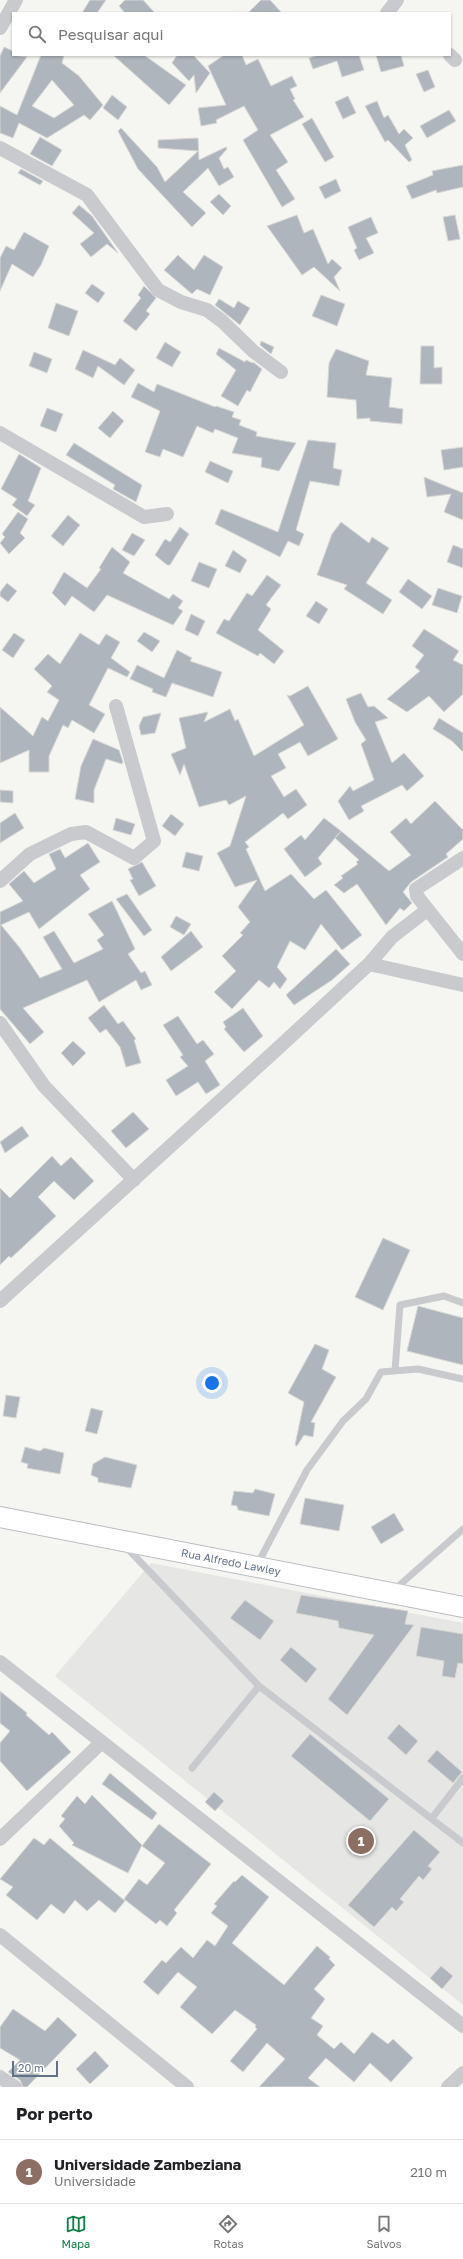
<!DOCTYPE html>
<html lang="pt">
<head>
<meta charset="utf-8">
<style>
  :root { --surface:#fff; --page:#f6f6f6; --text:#202124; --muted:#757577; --line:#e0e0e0; --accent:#0b8043 }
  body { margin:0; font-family:"Golos Text",sans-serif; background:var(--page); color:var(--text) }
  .scale { position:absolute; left:12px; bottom:10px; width:46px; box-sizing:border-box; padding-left:4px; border:2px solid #627185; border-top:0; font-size:11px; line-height:14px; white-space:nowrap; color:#627185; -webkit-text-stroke:3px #fff; paint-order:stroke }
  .you { position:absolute; left:212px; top:1383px; width:14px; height:14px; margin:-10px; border:3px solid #fff; border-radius:50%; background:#1a73e8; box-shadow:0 0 0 6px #1a73e833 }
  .badge { display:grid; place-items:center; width:26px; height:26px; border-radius:50%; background:var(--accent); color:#fff; font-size:13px; font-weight:700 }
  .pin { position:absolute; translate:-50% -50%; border:2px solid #fff; box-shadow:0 1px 4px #0006 }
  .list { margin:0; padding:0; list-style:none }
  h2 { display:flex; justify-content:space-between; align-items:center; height:52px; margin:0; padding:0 16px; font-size:17px }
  h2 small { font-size:13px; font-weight:400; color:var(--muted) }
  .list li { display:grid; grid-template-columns:26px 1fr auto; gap:12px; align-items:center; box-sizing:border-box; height:64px; padding:0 16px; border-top:1px solid var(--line) }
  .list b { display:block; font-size:15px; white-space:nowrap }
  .list p { margin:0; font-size:13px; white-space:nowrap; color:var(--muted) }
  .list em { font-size:13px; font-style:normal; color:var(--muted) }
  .icon { flex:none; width:22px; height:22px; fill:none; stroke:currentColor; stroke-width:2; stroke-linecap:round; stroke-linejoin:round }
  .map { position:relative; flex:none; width:463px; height:2087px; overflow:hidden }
  .search { position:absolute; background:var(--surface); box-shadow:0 1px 3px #0004; left:12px; right:12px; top:12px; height:44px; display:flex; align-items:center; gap:10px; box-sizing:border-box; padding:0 14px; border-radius:0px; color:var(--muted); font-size:15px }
  .sheet { height:116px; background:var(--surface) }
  nav { display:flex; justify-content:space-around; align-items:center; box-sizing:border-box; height:56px; border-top:1px solid var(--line); background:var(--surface); font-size:11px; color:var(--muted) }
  nav a { display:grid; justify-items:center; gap:2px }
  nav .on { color:var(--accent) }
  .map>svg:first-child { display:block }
</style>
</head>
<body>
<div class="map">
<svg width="463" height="2087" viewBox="0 0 463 2087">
  <rect width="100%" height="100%" fill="#f5f6f1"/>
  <path fill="#e6e6e5" d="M151,1563L463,1623V2005L55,1676Z"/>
  <path fill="#afb5bc" stroke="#d7d7d4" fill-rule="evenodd" d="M90,0H106L97,13H82Z
    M125,0H143L155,13H125L119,6Z
    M261,0H270L282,13H248Z
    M4,47L13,51V55L27,57L0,93V56Z
    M41,55H64L62,63L79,76L103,105L90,120L84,115L47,138L19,123L13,138L0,133V106L17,115ZM52,80L74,105L54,118L32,106Z
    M113,55H144L186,85L169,105Z
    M177,55H193L210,73L196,93L194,75L189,81L172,63Z
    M224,55H242L246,65L258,59L271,86L292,76L297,86L290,89L295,99L293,100L304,117L270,135L288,162L276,170L295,199L282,207L243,140L258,130L244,106L216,120L217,123L201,126L198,108L226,105L208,66Z
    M318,55H359L364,70L342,77L337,61L313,69L309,58Z
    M376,55H401L404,66L381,72Z
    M428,70L435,87L424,92L416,74Z
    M112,95L127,107L118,120L103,108Z
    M348,96L356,113L343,119L335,102Z
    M377,101L384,118L388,115L399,134L404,129L413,138L405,145L412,160L409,162L388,140L385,142L365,106Z
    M449,110L456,121L427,138L420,126Z
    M312,118L334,157L325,162L302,124Z
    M121,128L157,167L165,182L198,151L158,148V140L198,138L199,160L226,147L227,149L219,158L224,169L228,167L234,177L219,186L208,168L183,192L206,213L192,227L138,169L118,131Z
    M40,137L62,150L52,166L30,154Z
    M463,165V187L437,193L436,190L412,199L406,186L433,175L432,171Z
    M21,169L43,181L40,185L18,173Z
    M336,179L341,191L325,199L319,187Z
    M219,194L231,206L223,215L210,202Z
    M79,205L92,216L118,253L107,244L91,257L80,244L94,233L72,213Z
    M297,215L304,233L313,229L328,264L332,259L342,268L334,277L340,291L314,267L302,275L267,226Z
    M455,215L460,239L448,241L443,217Z
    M371,217L378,233L366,238L374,253L359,260L354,250L357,248L348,227Z
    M24,232L49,246L41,265L33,277L12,264L0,291V258L6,246L14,250Z
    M178,255L194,270L204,255L223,267L210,295L197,289L192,294L164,270Z
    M92,284L105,293L98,303L85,293Z
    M144,286L156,298L146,311L150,314L136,331L123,321L141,298L138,295Z
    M321,295L345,304L337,326L312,316Z
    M219,299L234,308L238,301L250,308L240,325L215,305Z
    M56,303L78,311L69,336L48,328Z
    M261,341L274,347L271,354L260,345Z
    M165,342L181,352L172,367L156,358Z
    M421,346H434V368L442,367V384H420Z
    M219,348L245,362L246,360L253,363V362L262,369L250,392L247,390L238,406L221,396L236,370L216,354Z
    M336,349L369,361L366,375L392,378L389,407L403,409L402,424L370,421V418L357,419L356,400L327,397L329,363Z
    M83,350L115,365L120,358L135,370L124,385L98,366L93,378L75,369Z
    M34,352L52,359L47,373L29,366Z
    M138,383L154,392L157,384L215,407L216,406L234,412L232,417L241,420L239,425L257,432L256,436L296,443L279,471L261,467L262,458L232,453L238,438L215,429L213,433L197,426L183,457L163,449L160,457L145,452L160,411L131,397Z
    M47,408L63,414L56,432L40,426Z
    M113,411L124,421L110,438L98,428Z
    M308,440L336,443L333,468L342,470L339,486L310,481L296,530L304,534L299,546L288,541L280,557L215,524L221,509L278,532Z
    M74,443L142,485L136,502L113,489L115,485L66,455Z
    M463,447V467L444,470L441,450Z
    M19,454L41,468L28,501L35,505L27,516L12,505L17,499L1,489Z
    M210,461L233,471L228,483L205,472Z
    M424,477L463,493V520L444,512L451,494L427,497Z
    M18,512L28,519L20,533L25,538L9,554L0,543L5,537L2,534Z
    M68,515L80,525L63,546L51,536Z
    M341,522L369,543L372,537L389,548L366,583L392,600L383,614L344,589L347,585L317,575L332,534Z
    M180,527L189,534L170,565H167L155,555L165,539L170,542Z
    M132,533L145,540L134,556L122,550Z
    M453,545L463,549V568L447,562Z
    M112,547L130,562L123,573L169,599L173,594L183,601L178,608L183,611L173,625L107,595L94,612L72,596L65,606L52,593L64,572L87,588L101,569L99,568Z
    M233,550L247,560L240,573L225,566Z
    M199,562L217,569L209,588L191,581Z
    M267,575L281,585L266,605L271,609L258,630L284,651L274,664L260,653L258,656L216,633L224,619L229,621L247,593L252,596Z
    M408,579L432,596L422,609L399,592Z
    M7,583L17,591L8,602L0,596V592Z
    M438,588L462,596L457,613L432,605Z
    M316,601L328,609L319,624L306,616Z
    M191,614L205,621L198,636L185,630Z
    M424,629L459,651L453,660L463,665V694L444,712L429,696L407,712L387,699L420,671L415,667L424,655L412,646Z
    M144,632L160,641L152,652L137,641Z
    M14,633L25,640L13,658L2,650Z
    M80,633L99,645L106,634L120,642L111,658L130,672L127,677L108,668L89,705L105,714L94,733L72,720L68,728L63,725L49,756V772H29V750L0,763V707L33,736L42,717L48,721L59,700L47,692L52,686L34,669L48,654L60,664Z
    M177,650L192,658L190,661L222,672L213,697L172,683L166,697L152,692L153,689L130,679L137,665L164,678Z
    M308,686L338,739L308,756L300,742L278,754L286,768L271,776L284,797L296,789L307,805L288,819L283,813L245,842L249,847L246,849L265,891L291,874L314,899L326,890L362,935L342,950L321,924L305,950L290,941L277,967L287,979L280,989L274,982L269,988L259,980L232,1009L214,992L236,971L222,956L243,935L240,933L250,922L238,907L257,880L235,887L217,853L230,846L246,796L229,805L226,800L199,807L184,764L180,775L171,754L186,748L179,718L208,712L204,722L230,709L235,721L238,719L254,756L304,725L287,695L290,696Z
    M361,693L368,707L374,706L388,718L375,722L392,763L404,753L424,776L407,791L402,785L361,806L364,811L349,820L338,801L350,786L353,791L374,780L361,744L366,740L355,722L346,699Z
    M161,713L155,733L141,735L139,726L143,717Z
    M439,718L463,733V752L452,741L433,729Z
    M93,739L119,750L123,762L122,764L106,759L94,790V803L75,799L81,766Z
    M0,790L13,791V803L0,802Z
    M435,801L463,830V839L446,854L448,857L411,882L403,892L412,903L404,911L400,908L386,925L357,884L344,893L334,885L343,878L341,876L358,864L356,862L359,860L335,838L341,831L389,871L411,855L390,832L406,818L411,824Z
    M15,813L24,828L0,843V823Z
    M171,814L184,824L175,836L162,826Z
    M116,818L135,824L131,835L113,830Z
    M324,818L341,831L318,858L322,864L305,877L284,849L301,835L305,840Z
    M88,843L100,862L80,875L90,889L39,929L29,912L1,925L20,948L40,978L62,969L43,937L54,931L74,963L103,949L97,940L104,935L88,914L112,901L135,949L128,954L141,973L145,971L152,985L141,990L136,980L99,1002L87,980L23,1008L44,1032L30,1044L0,1009V912L23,901L9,884L24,871L34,883L56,869L49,854L60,849L65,858Z
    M186,852L203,856L199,871L182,867Z
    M142,862L156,886L139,896L130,880L133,879L128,869Z
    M127,894L152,930L144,936L116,899Z
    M176,916L191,924L184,935L170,927Z
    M191,931L203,947L171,971L161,957Z
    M336,949L350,964L332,980L294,1005L286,995Z
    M104,1005L118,1024L123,1021L136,1039L134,1040L141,1063L126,1067L120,1047L106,1029L100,1033L88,1018Z
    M243,1008L263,1036L244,1052L224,1029L226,1027L223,1022Z
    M178,1016L197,1044L203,1040L214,1054L205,1061L220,1085L206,1094L198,1082L176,1096L166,1080L188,1066L180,1057L183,1055L163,1025Z
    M73,1041L86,1053L73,1066L61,1053Z
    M133,1112L149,1129L126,1148L111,1131Z
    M22,1126L29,1136L5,1153L0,1142Z
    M52,1156L61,1166L71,1157L94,1181L74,1200L54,1181L38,1197L56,1216L11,1258L9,1256L0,1265V1188L10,1198Z
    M383,1238L410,1250L383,1310L355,1297Z
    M418,1306L463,1318V1365L407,1351Z
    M315,1344L329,1350L322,1369L336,1377L311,1422L315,1423L313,1437L304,1435L297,1446L295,1445L304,1402L288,1393Z
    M6,1395L20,1397L16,1418L3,1416Z
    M91,1408L103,1411L97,1434L85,1431Z
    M25,1447L40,1451L44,1448L64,1453L60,1474L27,1468L28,1464L21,1462Z
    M105,1457L137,1465L131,1488L98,1482V1478L91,1475L93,1464Z
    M255,1489L275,1494L269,1516L238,1510L237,1506L231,1505L234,1491L253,1493Z
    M305,1498L344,1505L339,1531L300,1524Z
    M394,1513L404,1530L381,1544L371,1527Z
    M301,1595L408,1611L405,1624L414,1625L347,1715L328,1699L374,1635L339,1628L338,1621L296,1613Z
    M245,1600L274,1621L260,1640L230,1618Z
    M421,1627L463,1634V1664L458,1663L455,1678L442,1676L444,1661L416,1656Z
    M291,1647L317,1669L306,1683L280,1660Z
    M0,1691L27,1713L26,1715L49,1735L52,1732L71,1752L27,1791L0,1761V1743L10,1731L0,1723Z
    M399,1724L418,1741L406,1755L387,1738Z
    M310,1734L389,1799L370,1821L291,1756Z
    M437,1750L462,1772L453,1783L427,1761Z
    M110,1773L157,1813L152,1820L102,1784Z
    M214,1792L224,1801L215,1811L205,1802Z
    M92,1795L142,1845L128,1873L72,1845L74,1843L59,1826L65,1819L61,1816L77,1796L85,1804Z
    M159,1824L211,1864L174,1910L177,1913L167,1926L160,1920L156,1924L124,1899L139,1879L147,1885L165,1863L142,1846Z
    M414,1830L440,1852L428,1866L432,1869L423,1880L419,1876L400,1899L404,1902L396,1911L392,1907L374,1927L348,1905Z
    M34,1838L44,1845L50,1838L125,1901L115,1913L99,1900L87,1911L75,1900L64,1914L51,1904L37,1920L6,1895L13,1887L0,1879Z
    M242,1875L269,1897L232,1943L284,1985L317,1946L330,1957L329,1959L335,1965L314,1989L325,1999L311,2018L323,2026L317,2035L334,2049L341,2042L354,2054L372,2032L388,2044L393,2039L413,2058L391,2082L370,2063L354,2082L326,2058L308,2078L320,2087H259L285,2059L267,2043L243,2072L230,2061L257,2029L255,2027L256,2025L235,2010L212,2034L180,2007L197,1987L178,1972L158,1995L143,1982L162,1960L166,1963L181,1947L193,1958L207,1940L215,1946L228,1926L211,1913L217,1906L214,1904L234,1881L235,1882Z
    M441,1966L453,1976L442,1989L430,1978Z
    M13,2009L45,2031L58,2017L77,2035L27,2087H23L20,2080L8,2072L20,2060L0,2048V2027Z
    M95,2051L109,2066L90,2084L76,2069Z"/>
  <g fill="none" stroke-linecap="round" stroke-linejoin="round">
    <defs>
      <path id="secondary" d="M0,1517L463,1607"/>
    </defs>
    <use href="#secondary" stroke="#b9bdc2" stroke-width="22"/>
    <path stroke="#c8cace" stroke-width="7" d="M395,1370L400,1305L444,1296L463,1303
      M126,1547L259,1686L463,1843
      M257,1565L307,1470L343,1421L366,1399L381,1372L418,1369L463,1379
      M394,1590L463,1529
      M192,1768L259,1686
      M432,1818L463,1778"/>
    <path stroke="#c8cace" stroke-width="14" d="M387,13L397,0
      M0,28L16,0
      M450,55L455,60
      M0,148L87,195L158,290L181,302L207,310L222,321L253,351L281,372
      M0,433L144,517L167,514
      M463,858L416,889L417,896L463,954
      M0,881L30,854L71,834L86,832L134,858L154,841L116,706
      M369,964L463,985
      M0,1023L44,1086L134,1180
      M0,1301L276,1050L369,964L392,937L427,910
      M0,1662L463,2026
      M0,1839L102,1742
      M0,1935L187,2087
      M0,2077L15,2087
      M448,2087L463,2073"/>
    <use href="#secondary" stroke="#fff" stroke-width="20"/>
  </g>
  <g text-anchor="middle" stroke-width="4" stroke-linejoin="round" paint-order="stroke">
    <g font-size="11" fill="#627185" stroke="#fff">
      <text transform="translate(231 1562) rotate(11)" y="4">Rua Alfredo Lawley</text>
    </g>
  </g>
</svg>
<div class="scale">20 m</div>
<div class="you"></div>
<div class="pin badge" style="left:361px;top:1841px;background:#8d6e63">1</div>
<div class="search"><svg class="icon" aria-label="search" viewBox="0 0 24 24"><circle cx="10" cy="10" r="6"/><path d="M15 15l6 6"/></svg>Pesquisar aqui</div>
</div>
<section class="sheet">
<h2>Por perto<small></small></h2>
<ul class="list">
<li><span class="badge" style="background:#8d6e63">1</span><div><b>Universidade Zambeziana</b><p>Universidade</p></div><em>210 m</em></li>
</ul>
</section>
<nav>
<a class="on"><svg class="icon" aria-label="map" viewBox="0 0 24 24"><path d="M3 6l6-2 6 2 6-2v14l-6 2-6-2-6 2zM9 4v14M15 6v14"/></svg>Mapa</a>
<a><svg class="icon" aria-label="directions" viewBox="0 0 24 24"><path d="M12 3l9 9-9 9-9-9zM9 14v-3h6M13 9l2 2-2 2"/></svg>Rotas</a>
<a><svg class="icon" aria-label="saved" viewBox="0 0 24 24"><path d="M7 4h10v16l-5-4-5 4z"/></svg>Salvos</a>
</nav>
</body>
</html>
